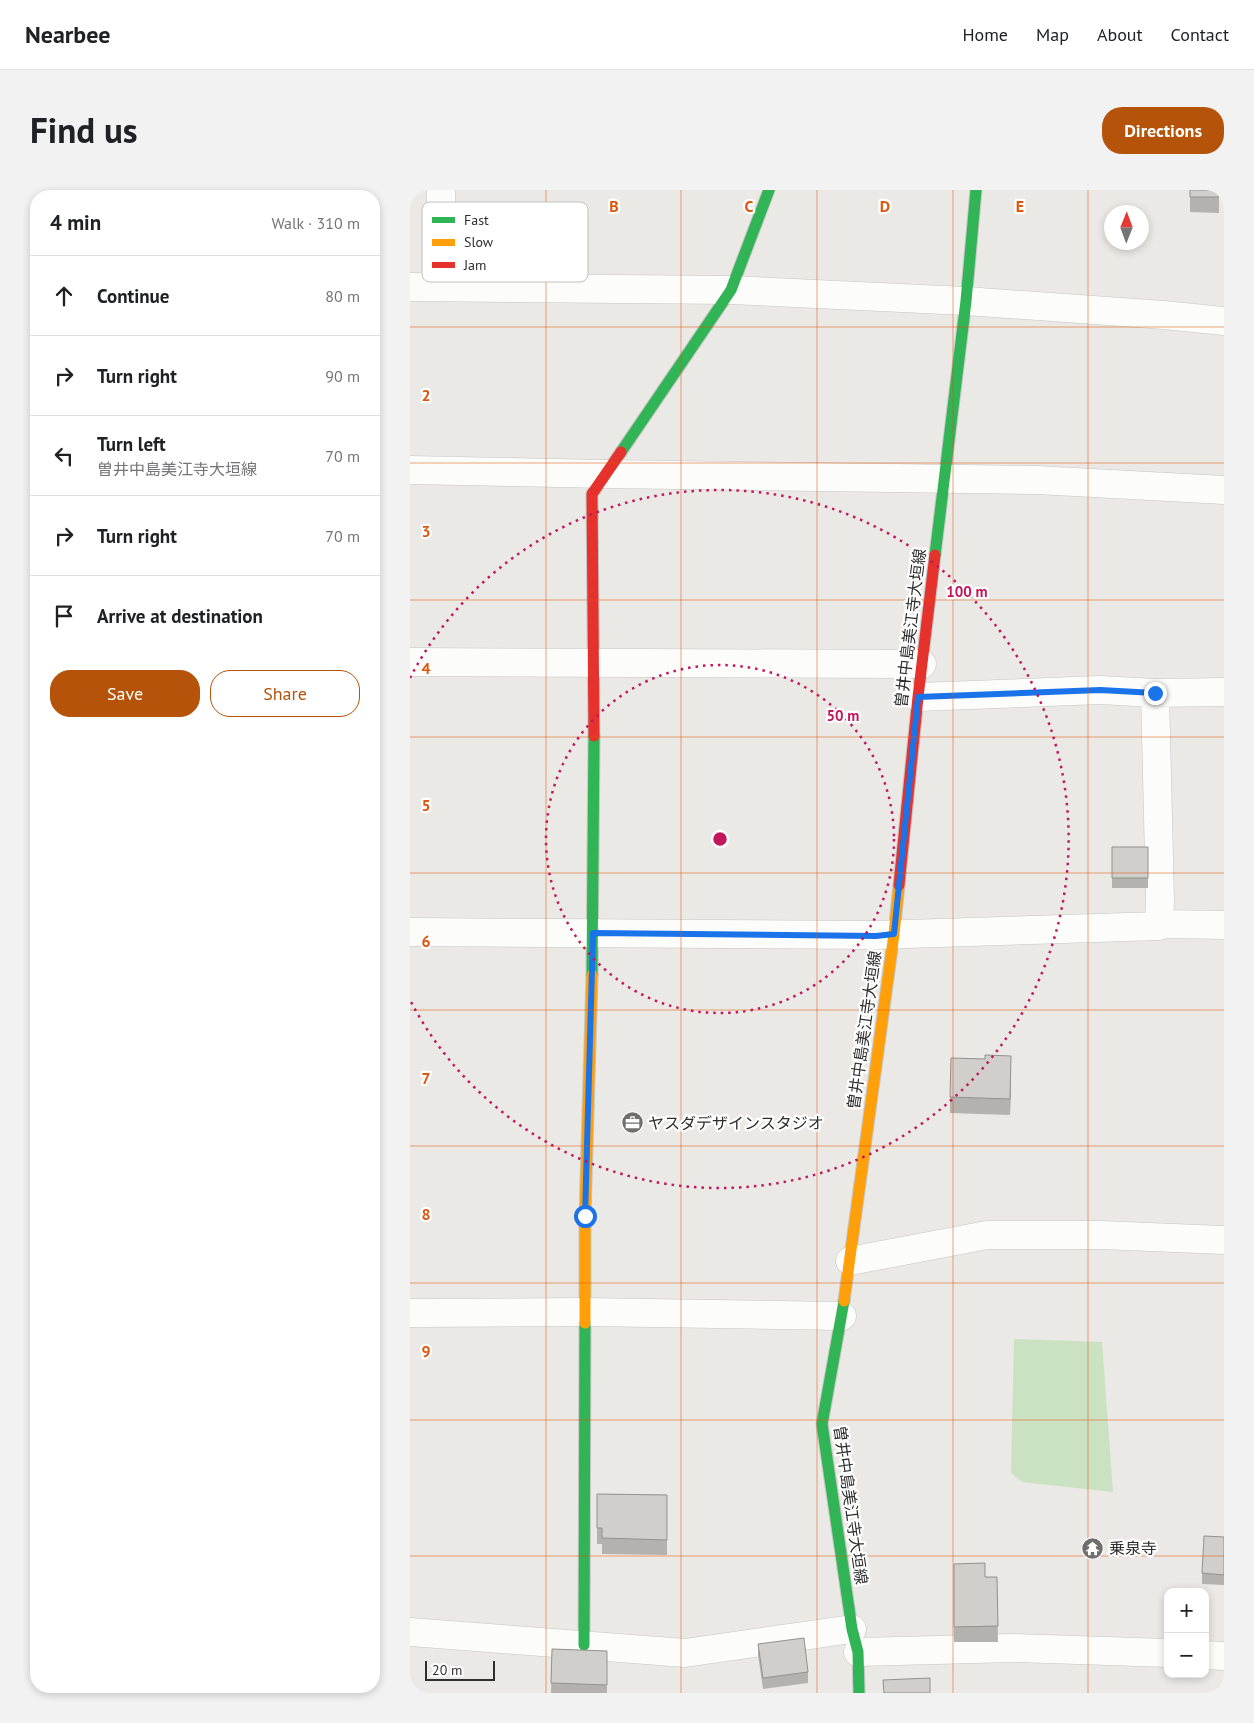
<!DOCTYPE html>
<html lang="en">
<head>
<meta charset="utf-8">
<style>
  :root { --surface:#fff; --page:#f2f2f2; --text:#202124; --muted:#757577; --line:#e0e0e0; --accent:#b45309 }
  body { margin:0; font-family:"PT Sans","Noto Sans JP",sans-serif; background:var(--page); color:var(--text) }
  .controls { position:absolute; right:15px; bottom:15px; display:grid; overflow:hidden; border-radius:10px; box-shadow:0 2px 8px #0003 }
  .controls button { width:45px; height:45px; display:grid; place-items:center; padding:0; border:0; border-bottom:1px solid var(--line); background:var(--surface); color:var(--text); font:25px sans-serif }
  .compass { position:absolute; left:694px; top:15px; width:45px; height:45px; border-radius:50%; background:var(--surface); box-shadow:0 2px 8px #0003; rotate:1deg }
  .scale { position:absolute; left:15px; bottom:12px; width:70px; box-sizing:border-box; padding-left:5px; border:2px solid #2e2e2e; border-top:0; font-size:14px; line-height:18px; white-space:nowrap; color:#2e2e2e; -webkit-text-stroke:4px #fff; paint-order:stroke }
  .stop { position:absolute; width:15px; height:15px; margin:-11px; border:4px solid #1a73e8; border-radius:50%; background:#fff }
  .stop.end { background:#1a73e8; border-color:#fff; box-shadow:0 1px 5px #0008 }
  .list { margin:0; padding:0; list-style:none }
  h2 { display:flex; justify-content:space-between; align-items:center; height:65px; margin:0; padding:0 20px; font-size:21px }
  h2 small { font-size:16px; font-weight:400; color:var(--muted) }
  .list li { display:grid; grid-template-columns:32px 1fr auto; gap:15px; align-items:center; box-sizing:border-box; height:80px; padding:0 20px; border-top:1px solid var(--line) }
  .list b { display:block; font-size:19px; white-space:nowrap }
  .list p { margin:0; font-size:16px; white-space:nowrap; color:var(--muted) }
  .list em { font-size:16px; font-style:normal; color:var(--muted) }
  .actions { display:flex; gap:10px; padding:15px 20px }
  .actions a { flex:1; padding:11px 0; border:1px solid var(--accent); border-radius:20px; text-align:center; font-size:18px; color:var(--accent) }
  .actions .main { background:var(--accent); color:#fff }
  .icon { flex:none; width:28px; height:28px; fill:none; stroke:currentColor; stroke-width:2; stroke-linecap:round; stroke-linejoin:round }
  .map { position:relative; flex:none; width:814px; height:1503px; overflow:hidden; border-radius:20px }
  header { display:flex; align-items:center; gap:30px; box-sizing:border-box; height:70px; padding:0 25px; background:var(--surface); border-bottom:1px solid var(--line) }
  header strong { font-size:24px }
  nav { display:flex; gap:28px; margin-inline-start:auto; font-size:18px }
  .intro { display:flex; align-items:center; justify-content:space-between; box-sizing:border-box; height:120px; padding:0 30px }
  h1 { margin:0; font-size:35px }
  .button { padding:12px 22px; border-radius:20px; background:var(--accent); color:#fff; font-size:18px; font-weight:700 }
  main { display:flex; gap:30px; padding:0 30px }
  aside { flex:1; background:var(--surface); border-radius:20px; box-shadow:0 2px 8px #0003 }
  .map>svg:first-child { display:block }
</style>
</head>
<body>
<header>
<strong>Nearbee</strong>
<nav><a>Home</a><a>Map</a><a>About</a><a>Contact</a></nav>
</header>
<div class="intro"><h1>Find us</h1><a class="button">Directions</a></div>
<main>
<aside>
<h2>4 min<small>Walk · 310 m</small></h2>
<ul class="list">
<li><svg class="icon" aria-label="ahead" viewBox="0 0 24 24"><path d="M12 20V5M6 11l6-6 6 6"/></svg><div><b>Continue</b></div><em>80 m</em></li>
<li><svg class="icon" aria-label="right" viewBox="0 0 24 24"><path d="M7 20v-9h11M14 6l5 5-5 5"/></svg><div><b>Turn right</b></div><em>90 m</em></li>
<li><svg class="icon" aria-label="left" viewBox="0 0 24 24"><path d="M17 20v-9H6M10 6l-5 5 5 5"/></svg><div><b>Turn left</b><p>曽井中島美江寺大垣線</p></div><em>70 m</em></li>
<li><svg class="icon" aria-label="right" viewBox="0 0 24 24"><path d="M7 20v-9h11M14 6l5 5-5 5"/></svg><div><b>Turn right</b></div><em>70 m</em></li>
<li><svg class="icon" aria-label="arrive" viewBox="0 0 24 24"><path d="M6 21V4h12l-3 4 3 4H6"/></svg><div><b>Arrive at destination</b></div></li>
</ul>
<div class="actions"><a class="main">Save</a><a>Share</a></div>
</aside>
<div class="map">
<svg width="814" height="1503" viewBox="0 0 814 1503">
  <rect width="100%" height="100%" fill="#eae9e5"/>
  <path fill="#cbe2c2" d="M604,1149L692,1152L703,1302L612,1292L601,1283Z"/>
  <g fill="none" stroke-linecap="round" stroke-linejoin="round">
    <defs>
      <path id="street" d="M31,0V97
        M0,97L321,100L556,111L754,125L814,131
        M0,280L196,284L627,290L814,300
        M0,472L512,474
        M745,503L750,710L749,736
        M508,507L690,500L745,503L814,502
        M0,742L466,745L749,736L755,734L814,735
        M440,1071L577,1045H691L814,1050
        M0,1123L176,1122L432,1126
        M0,1442L275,1463L442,1439
        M448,1462L604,1458L758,1463
        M795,1465L814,1466"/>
      <path id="fast" d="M211,262L321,100L359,0
        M525,365L556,111L566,0
        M182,785L184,546
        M434,1111L412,1234L442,1439L448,1462L449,1503
        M174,1455L175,1133"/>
      <path id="slow" d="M434,1111L484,744L489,695
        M175,1133V1026L182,785"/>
      <path id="jam" d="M184,546L182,304L211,262
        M489,695L508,507L525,365"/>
    </defs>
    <use href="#street" stroke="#c5c5c4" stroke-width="29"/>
    <use href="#fast" stroke="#c5c5c4" stroke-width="13"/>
    <use href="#slow" stroke="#c5c5c4" stroke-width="13"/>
    <use href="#jam" stroke="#c5c5c4" stroke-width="13"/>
    <use href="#street" stroke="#fcfcfb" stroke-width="28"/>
    <use href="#fast" stroke="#30b455" stroke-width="11"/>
    <use href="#slow" stroke="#ff9f0a" stroke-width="11"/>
    <use href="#jam" stroke="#e5322d" stroke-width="11"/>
  </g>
  <path fill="#b3b2af" d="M780,0H814V2H809V23L780,22Z
    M702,657H738V698H702Z
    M575,869L601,881L600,925L540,923V907Z
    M187,1304L257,1305V1365L192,1364V1354H187Z
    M814,1347V1395L792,1394V1383Z
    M544,1374L575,1387H587L588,1452H544Z
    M348,1454L398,1482V1493L353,1499L348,1465Z
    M142,1459L197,1461V1503H141Z"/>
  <path fill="#92918e" d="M601,866V881L600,925V909Z"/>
  <path fill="#d0cfcb" stroke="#92918e" d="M780,0H809V7H780Z
    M702,657H738V688H702Z
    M575,865L601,866L600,909L540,907L541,868L575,869Z
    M187,1304L257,1305V1350L192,1348V1338H187Z
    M794,1346L814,1347V1385L792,1383Z
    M575,1373V1387H587L588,1436L544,1437V1374Z
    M394,1448L398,1482L353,1488L348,1454Z
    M142,1459L197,1461V1495L141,1493Z
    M520,1488V1503H474L473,1490Z"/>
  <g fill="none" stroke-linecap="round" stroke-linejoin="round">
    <path stroke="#1a73e8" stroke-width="6" d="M175,1026L183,743L466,746L484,744L508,507L690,500L745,503"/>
  </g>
  <path fill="none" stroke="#df570e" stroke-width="1" stroke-opacity="0.55" d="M136,0V1503M271,0V1503M407,0V1503M543,0V1503M678,0V1503M0,137H814M0,273H814M0,410H814M0,547H814M0,683H814M0,820H814M0,956H814M0,1093H814M0,1230H814M0,1366H814"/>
  <g fill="none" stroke="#c2185b" stroke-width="2.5" stroke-dasharray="2.5 5">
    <circle cx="310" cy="649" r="174"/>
    <path d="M0 488A349 349 0 1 1 0 810"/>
  </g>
  <defs>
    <symbol id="office-disc" viewBox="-11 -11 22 22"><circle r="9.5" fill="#706f6e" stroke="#fff"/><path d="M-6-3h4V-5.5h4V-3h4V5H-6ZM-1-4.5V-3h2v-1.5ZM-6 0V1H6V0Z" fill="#fff"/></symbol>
    <symbol id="temple-disc" viewBox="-11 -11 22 22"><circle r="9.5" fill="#706f6e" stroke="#fff"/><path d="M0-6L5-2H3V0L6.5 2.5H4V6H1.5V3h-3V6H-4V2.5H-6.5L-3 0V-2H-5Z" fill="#fff"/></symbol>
  </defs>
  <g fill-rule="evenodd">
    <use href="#office-disc" x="210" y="920" width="25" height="25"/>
    <use href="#temple-disc" x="670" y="1346" width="25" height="25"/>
  </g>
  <g text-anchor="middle" stroke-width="4.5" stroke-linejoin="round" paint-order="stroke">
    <g font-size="16" fill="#2e2e2e" stroke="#fff">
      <text transform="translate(500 438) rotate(-83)" y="6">曽井中島美江寺大垣線</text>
      <text transform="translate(454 840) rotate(-82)" y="6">曽井中島美江寺大垣線</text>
      <text transform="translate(441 1315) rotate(82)" y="6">曽井中島美江寺大垣線</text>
    </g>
    <g font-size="16" fill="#2e2e2e" stroke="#fff" text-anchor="start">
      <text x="238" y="939">ヤスダデザインスタジオ</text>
      <text x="699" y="1364">乗泉寺</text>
    </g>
  </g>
  <rect x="12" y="12" width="166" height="80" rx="8" fill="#fff" stroke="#c0c0c0" stroke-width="1"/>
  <rect x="22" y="27" width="23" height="6" fill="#30b455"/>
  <rect x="22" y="49" width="23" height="7" fill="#ff9f0a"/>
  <rect x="22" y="72" width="23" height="6" fill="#e5322d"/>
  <g font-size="14" fill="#2e2e2e">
    <text x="54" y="35">Fast</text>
    <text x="54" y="57">Slow</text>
    <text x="54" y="80">Jam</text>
  </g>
  <g font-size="16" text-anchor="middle" font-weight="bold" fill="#df570e" stroke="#fff" stroke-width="4.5" stroke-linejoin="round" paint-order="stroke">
    <text x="204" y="22">B</text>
    <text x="339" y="22">C</text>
    <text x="475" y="22">D</text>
    <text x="610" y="22">E</text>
    <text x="16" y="211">2</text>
    <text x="16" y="347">3</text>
    <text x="16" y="484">4</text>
    <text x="16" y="621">5</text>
    <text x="16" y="757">6</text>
    <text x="16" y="894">7</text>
    <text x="16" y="1030">8</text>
    <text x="16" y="1167">9</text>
  </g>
  <circle cx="310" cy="649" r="8" fill="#c2185b" stroke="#fff" stroke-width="2.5"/>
  <g font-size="15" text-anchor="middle" font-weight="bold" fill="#c2185b" stroke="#fff" stroke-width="4.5" stroke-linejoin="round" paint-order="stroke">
    <text x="557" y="407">100 m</text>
    <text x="433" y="531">50 m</text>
  </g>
</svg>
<div class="controls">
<button>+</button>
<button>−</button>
</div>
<svg class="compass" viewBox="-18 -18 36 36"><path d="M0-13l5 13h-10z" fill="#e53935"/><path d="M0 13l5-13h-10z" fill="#757577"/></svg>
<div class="scale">20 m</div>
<div class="stop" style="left:175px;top:1026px"></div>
<div class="stop end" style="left:745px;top:503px"></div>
</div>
</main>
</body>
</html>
